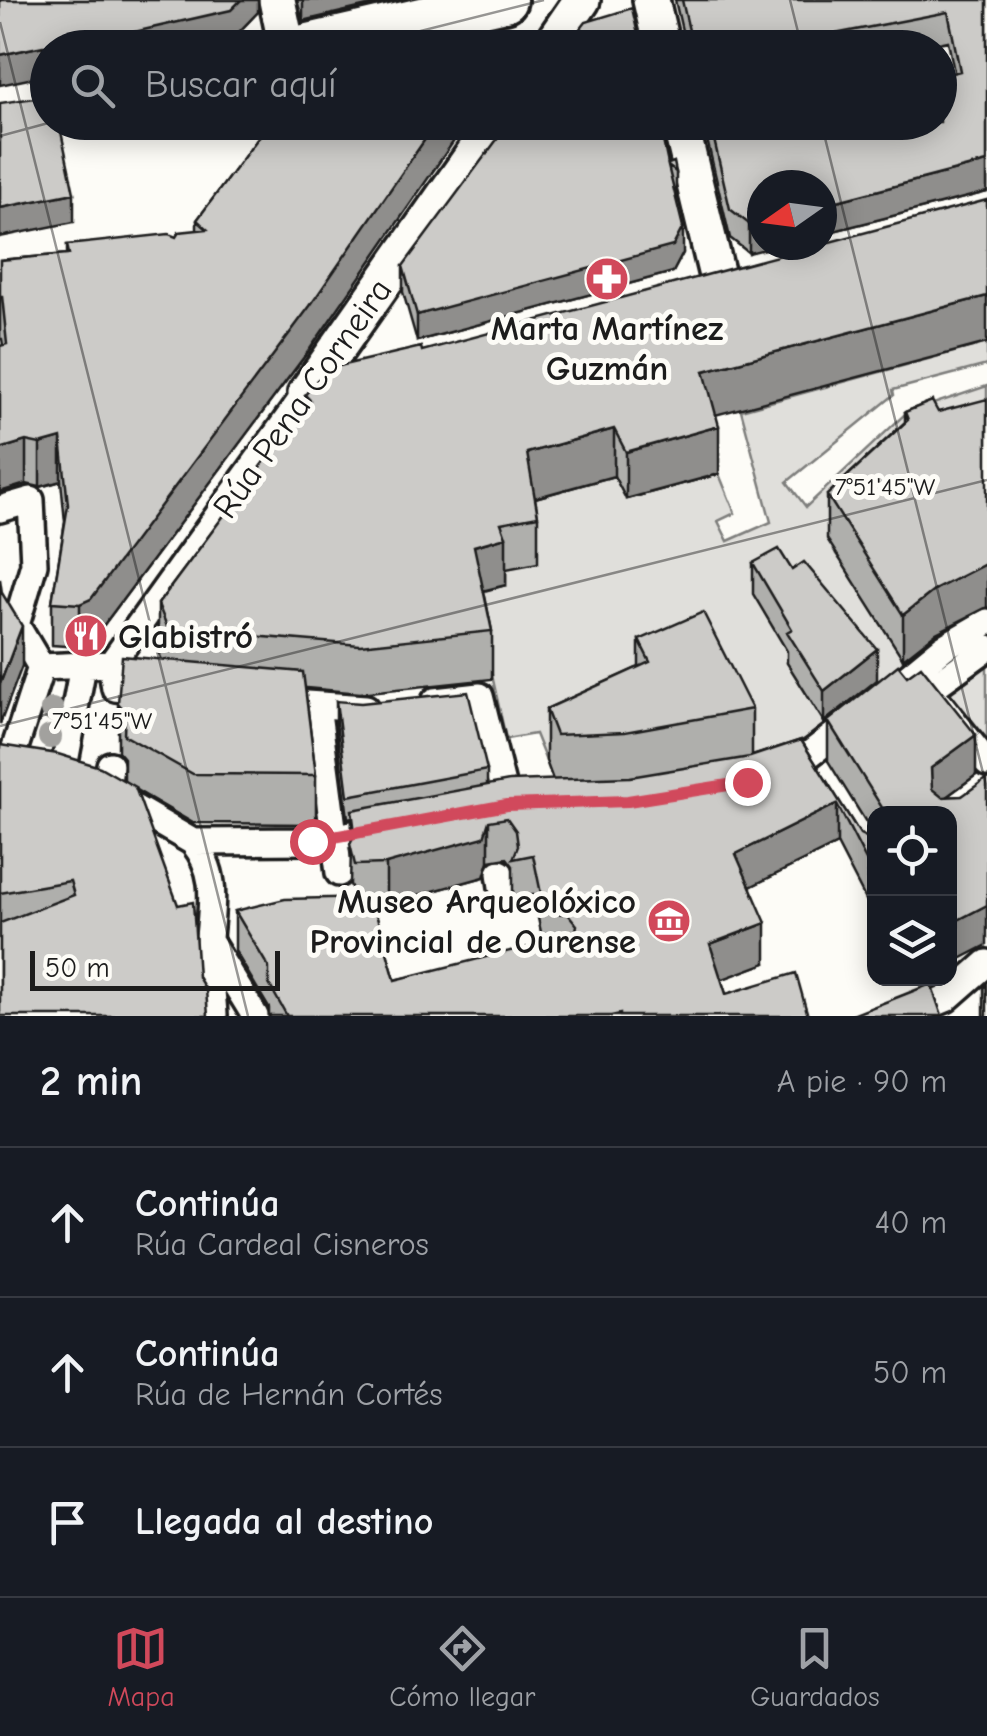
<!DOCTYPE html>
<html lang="es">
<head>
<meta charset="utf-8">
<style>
  :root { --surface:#171b24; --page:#242831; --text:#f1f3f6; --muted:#9ea1a6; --line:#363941; --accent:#d1495b }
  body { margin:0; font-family:"Comic Neue",sans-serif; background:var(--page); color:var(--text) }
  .controls { position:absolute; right:30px; bottom:30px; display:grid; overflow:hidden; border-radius:20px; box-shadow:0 5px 25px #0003 }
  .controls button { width:90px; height:90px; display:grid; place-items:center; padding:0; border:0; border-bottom:2px solid var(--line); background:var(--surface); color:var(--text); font:50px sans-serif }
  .compass { position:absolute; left:747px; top:170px; width:90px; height:90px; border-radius:50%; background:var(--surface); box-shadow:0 5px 25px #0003; rotate:256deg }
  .scale { position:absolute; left:30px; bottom:25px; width:250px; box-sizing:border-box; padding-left:10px; border:5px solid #1c1c1c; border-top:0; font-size:28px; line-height:35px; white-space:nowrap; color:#1c1c1c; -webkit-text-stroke:8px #fdfcf7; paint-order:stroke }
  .stop { position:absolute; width:30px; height:30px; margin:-22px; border:8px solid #d1495b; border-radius:50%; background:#fff }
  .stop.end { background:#d1495b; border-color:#fff; box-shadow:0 2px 10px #0008 }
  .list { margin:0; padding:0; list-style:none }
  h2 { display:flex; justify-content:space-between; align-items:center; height:130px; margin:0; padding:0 40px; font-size:42px }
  h2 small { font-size:32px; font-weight:400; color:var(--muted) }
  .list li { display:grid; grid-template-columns:65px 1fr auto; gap:30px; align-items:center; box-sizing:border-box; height:150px; padding:0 40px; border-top:2px solid var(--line) }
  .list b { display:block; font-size:38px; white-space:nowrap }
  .list p { margin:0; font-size:32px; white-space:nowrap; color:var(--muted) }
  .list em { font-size:32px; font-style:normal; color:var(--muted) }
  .icon { flex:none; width:55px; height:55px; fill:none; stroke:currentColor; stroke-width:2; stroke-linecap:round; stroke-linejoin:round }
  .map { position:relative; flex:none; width:987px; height:1016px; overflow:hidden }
  .search { position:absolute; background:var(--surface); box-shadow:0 5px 25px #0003; left:30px; right:30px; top:30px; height:110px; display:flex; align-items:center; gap:25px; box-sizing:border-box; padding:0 35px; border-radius:55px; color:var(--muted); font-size:38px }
  .sheet { height:580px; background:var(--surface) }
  nav { display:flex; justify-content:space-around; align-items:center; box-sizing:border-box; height:140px; border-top:2px solid var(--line); background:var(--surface); font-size:28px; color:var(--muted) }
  nav a { display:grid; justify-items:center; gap:5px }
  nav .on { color:var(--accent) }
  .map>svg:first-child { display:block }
</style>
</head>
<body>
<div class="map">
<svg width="987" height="1016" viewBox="0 0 987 1016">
  <rect width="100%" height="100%" fill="#fdfcf7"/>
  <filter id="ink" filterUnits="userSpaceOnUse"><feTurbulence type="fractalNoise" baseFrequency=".01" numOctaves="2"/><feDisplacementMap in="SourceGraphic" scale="20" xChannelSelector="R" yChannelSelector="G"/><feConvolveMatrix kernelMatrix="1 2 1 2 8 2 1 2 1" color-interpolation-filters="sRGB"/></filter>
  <g filter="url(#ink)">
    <path fill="#e0dfdb" stroke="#7e7e7c" stroke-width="2.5" d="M987,343V365L893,390L894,395L787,482L806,507L906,413L987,386V443L908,520L836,554L912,658L880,684L804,594H754L774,629L797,620L863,698L846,713L801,654L787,663L827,727L755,766L630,724L546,761L535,734L506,739L474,593L380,520L614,476L627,499L719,474L735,513L718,521L728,541L771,522L741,410Z
      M987,657V756L940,694Z"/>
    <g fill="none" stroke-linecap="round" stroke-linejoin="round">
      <defs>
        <path id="pedestrian" d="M0,509L31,500L34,564L16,625L41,667
          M987,648L929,690L987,763
          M894,688L944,647L987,622
          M151,693L115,688L111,664L306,393
          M435,701L480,696L507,805
          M276,702L366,708
          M317,705L339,873
          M780,768L806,757L855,719
          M8,769L41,667L111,664
          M62,778L83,666
          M107,792L110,765
          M119,799L193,842L312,841L386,828
          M193,842C218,873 212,901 209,938C207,963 213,991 214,1016
          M500,873L502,887
          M211,944L255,1016
          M904,1016L946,999L987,963"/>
        <path id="minor" d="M277,0L287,48
          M651,0L662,48
          M549,48L582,0
          M680,122L719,284
          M306,393L496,122"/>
        <path id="tertiary" d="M296,48L505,0"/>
      </defs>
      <use href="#pedestrian" stroke="#1c1c1c" stroke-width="32"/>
      <use href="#minor" stroke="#1c1c1c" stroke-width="42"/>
      <use href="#tertiary" stroke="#1c1c1c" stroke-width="50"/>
      <use href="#pedestrian" stroke="#fdfcf7" stroke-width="25"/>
      <use href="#minor" stroke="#fdfcf7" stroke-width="35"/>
      <use href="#tertiary" stroke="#fdfcf7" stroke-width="42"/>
    </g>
    <g fill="#a2a19e">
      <circle cx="52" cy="710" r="12"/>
      <circle cx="50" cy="737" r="12"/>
    </g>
    <path fill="#afafac" stroke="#1c1c1c" stroke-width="2.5" fill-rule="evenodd" d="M0,0H258V12L231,40L48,48V76H43Z
      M297,0H393L303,21Z
      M675,0H987V192L822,234V185L749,253L730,238L703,122H940L954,72L948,41L915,48H686Z
      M270,122L310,349L91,642L80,647L52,645V602L65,522L61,481L40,487L26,484L2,339H0V260L67,254V245L176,237L197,231V220Z
      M668,164L676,172V198L683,253L673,272L417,341L403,292V266Z
      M422,351L716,415L719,474L626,499L614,476L535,498L538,516V563L506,569V585L484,591L492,631V679L360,693L305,688L316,775V824L193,823L136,790L198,977L0,1016V745L124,781V758L118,751V703L162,660L158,651V604L305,407V395Z
      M932,401L936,633L903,659L827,539V495L905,422V412Z
      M753,563L792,570L877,680L824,722L787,663V651L753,594Z
      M639,640L752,709V756L801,740L860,834L874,841L868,904L837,844L750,887L766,963L721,979L726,994L808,1016H269V1008L235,951V911L354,897L350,884L352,817L348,818L336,723V701L487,770V785L553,780L546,761V709L639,667ZM507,858L513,866V899L533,895L544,946L395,980L373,904H386L484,877L489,861Z
      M828,721L976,775L946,797L962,796L958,960L950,937V814H874V835L828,761Z
      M987,985V1016H984V987Z"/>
    <path fill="#8f8e8c" stroke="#1c1c1c" stroke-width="2.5" d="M241,0H258V12L231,40L196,48H64Z
      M303,0H393L303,21Z
      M43,46V76L0,85V55Z
      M437,122H467L310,349L91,642L80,647V604Z
      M987,162V192L822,234V205Z
      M74,193V222L0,237V208Z
      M762,221V245H781L749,253V224Z
      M683,227V253L673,272L417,341V315Z
      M987,296V343L704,418V371Z
      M719,426V474L626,499V452Z
      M614,429V476L527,500V453Z
      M61,438V481L40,487V444Z
      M26,441V484L0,492V449Z
      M506,537V585L474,593V546Z
      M987,563V607L936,633L903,659V615L936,589Z
      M22,626V666L0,724V684Z
      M877,649V680L824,722V691Z
      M976,735V775L931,808V768Z
      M837,804V844L736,894V854Z
      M489,821V861L484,877L386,904V864Z
      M874,861V901L868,904V864Z
      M987,905V945L958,960V920Z
      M766,923V963L710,984V944Z"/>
    <path fill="#cccbc8" stroke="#1c1c1c" stroke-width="2.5" d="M0,0H241L231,10L64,48L43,46L0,55Z
      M682,0H987V162L822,205V185H762V221L749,224L730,209L710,122H940V76L960,71L948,12L778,45L779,48H693Z
      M632,8L641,48H566L586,22Z
      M361,35L379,48H326L331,42Z
      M48,96V122H59L74,193L0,208V103Z
      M270,122H437L310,306L91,599L80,604L52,602L68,505L61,438L40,444L26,441L0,449V346L7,344L2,296H0V260L69,254L67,245L169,234L176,237L179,232L207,229L197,220Z
      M510,122H659L668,164L674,162L676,172L668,166L683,227L673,246L417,315L403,266Z
      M987,200V296L704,371L719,426L626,452L614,429L527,453L538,516L501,523L506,537L474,546L492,631L360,645L168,629L158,604L310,400L305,395L317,380L335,367L421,347L422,351Z
      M987,399V563L936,589L903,615L827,495L908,420L905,412L932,401L938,412Z
      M779,549L792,570L804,562L877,649L824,691L787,632L792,629L753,563Z
      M0,579L2,593L22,626L0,684Z
      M703,612L752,709L625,732L556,735L546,709L650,662L639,640Z
      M122,656L303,672L316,775L193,774L124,735L125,711L118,703Z
      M898,665L907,676L921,666L976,735L931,768L932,789L942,797L962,796L987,778V905L958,920L950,897V814H886L828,721Z
      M468,692L487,770L348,796L336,701L361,703Z
      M801,740L860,834L874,841V861L868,864L837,804L736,854L766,923L710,944L726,994L796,973L808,1016H620V1014L611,1016H287L269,984V968L235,911L285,899L371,897L395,980L522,948L564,944L575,935L577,925L568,914L545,913L533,855L513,859L518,846L516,831L507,818L489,821L484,837L386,864L355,865L350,844L355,832L352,810L509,781L630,777L750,757Z
      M0,745L58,754L100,767L135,787L178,905L193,902L198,977L206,990L208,1016H0V923L74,895L70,881L0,893Z
      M931,984L942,1016H850Z"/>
  </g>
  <g fill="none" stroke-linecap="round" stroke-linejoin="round" filter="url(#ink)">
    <path stroke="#d1495b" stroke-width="12" d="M312,841L507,805L628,801L747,782"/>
  </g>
  <path fill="none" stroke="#1c1c1c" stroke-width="2.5" stroke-opacity="0.45" d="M790,0L802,48M0,22L248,1016M353,48L544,0M821,122L987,789M0,136L52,122M0,726L987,480"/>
  <defs>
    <symbol id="pharmacy-disc" viewBox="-11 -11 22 22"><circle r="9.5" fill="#d1495b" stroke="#fdfcf7"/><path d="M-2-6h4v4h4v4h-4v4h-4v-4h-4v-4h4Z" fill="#fff"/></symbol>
    <symbol id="restaurant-disc" viewBox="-11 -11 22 22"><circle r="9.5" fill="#d1495b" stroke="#fdfcf7"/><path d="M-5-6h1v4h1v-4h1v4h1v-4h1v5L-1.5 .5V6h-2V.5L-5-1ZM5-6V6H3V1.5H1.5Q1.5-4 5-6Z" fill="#fff"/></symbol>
    <symbol id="museum-disc" viewBox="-11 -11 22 22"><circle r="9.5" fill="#d1495b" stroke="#fdfcf7"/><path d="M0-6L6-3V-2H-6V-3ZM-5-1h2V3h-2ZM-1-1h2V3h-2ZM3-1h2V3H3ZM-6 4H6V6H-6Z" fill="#fff"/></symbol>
  </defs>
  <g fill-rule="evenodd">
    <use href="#pharmacy-disc" x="582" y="254" width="50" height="50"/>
    <use href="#restaurant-disc" x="61" y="611" width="50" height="50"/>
    <use href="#museum-disc" x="644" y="896" width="50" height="50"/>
  </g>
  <g text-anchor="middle" stroke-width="10" stroke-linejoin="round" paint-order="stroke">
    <g font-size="35" font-weight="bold" fill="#1c1c1c" stroke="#fdfcf7">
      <text x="607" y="340">Marta Martínez<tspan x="607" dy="40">Guzmán</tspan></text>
      <text x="118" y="648" text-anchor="start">Glabistró</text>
      <text x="636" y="913" text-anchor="end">Museo Arqueolóxico<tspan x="636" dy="40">Provincial de Ourense</tspan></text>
    </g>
    <g font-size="35" fill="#1c1c1c" stroke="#fdfcf7">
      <text transform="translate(302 398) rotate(-55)" y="12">Rúa Pena Corneira</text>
    </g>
  </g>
  <g font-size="25" text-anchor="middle" fill="#1c1c1c" stroke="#fdfcf7" stroke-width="10" stroke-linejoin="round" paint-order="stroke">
    <text x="885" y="495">7°51'45"W</text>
    <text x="102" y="729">7°51'45"W</text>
  </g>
</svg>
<div class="controls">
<button><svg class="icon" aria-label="locate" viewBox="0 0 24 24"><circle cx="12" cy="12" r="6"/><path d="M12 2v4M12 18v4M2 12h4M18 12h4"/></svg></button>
<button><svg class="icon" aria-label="layers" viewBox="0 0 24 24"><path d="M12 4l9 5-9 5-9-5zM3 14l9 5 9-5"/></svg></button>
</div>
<svg class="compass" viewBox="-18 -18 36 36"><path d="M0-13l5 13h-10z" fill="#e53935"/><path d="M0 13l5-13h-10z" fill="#9ea1a6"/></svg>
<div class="scale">50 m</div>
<div class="stop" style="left:312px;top:841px"></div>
<div class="stop end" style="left:747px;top:782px"></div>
<div class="search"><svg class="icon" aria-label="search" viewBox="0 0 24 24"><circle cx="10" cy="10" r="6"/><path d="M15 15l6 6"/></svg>Buscar aquí</div>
</div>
<section class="sheet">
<h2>2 min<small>A pie · 90 m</small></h2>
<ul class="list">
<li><svg class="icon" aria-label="ahead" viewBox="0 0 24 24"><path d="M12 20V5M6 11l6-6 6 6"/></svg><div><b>Continúa</b><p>Rúa Cardeal Cisneros</p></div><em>40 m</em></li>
<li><svg class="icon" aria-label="ahead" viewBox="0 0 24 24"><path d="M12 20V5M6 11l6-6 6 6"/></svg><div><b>Continúa</b><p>Rúa de Hernán Cortés</p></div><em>50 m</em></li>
<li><svg class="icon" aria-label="arrive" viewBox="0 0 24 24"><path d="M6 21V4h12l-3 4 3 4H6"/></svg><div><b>Llegada al destino</b></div></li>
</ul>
</section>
<nav>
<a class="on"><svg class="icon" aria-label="map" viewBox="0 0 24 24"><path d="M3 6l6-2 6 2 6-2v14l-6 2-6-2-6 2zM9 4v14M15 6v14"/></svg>Mapa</a>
<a><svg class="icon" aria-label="directions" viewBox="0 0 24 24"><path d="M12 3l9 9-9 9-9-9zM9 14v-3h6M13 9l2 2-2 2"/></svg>Cómo llegar</a>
<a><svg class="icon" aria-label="saved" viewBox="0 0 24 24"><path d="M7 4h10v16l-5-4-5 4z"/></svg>Guardados</a>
</nav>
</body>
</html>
